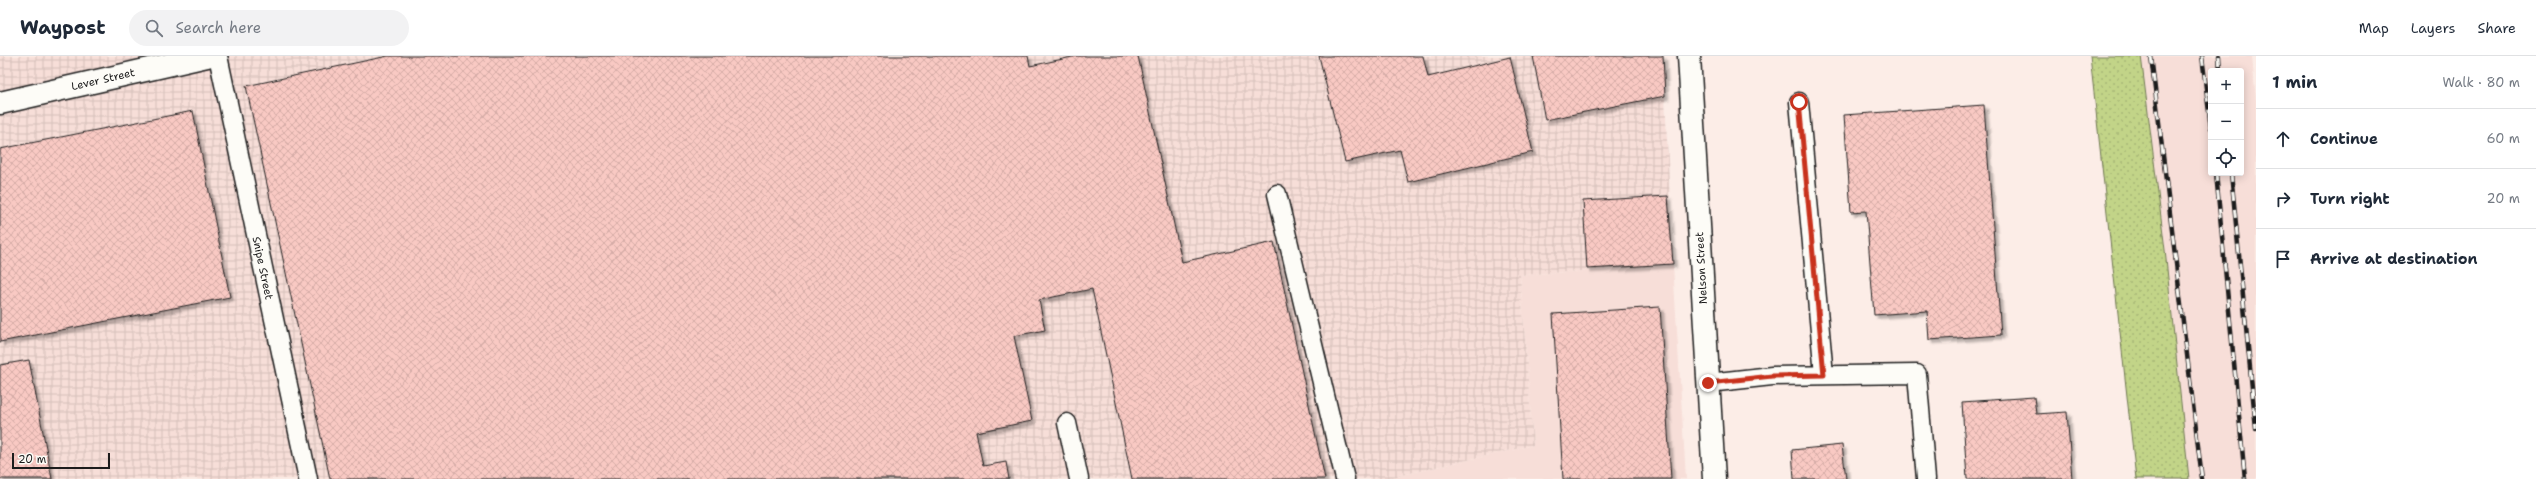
<!DOCTYPE html>
<html lang="en">
<head>
<meta charset="utf-8">
<style>
  :root { --surface:#fff; --page:#f2f2f3; --text:#1f2937; --muted:#747a83; --line:#e0e1e3 }
  body { margin:0; font-family:"Shantell Sans",sans-serif; background:var(--page); color:var(--text) }
  .controls { position:absolute; right:12px; top:12px; display:grid; overflow:hidden; border-radius:4px; box-shadow:0 2px 10px #0003 }
  .controls button { width:36px; height:36px; display:grid; place-items:center; padding:0; border:0; border-bottom:1px solid var(--line); background:var(--surface); color:var(--text); font:20px sans-serif }
  .scale { position:absolute; left:12px; bottom:10px; width:98px; box-sizing:border-box; padding-left:4px; border:2px solid #1c1c1c; border-top:0; font-size:11px; line-height:14px; white-space:nowrap; color:#1c1c1c; -webkit-text-stroke:3px #fdfcf7; paint-order:stroke }
  .stop { position:absolute; width:12px; height:12px; margin:-9px; border:3px solid #c8321e; border-radius:50%; background:#fff }
  .stop.end { background:#c8321e; border-color:#fff; box-shadow:0 1px 4px #0008 }
  .list { margin:0; padding:0; list-style:none }
  h2 { display:flex; justify-content:space-between; align-items:center; height:52px; margin:0; padding:0 16px; font-size:17px }
  h2 small { font-size:13px; font-weight:400; color:var(--muted) }
  .list li { display:grid; grid-template-columns:26px 1fr auto; gap:12px; align-items:center; box-sizing:border-box; height:60px; padding:0 16px; border-top:1px solid var(--line) }
  .list b { display:block; font-size:15px; white-space:nowrap }
  .list em { font-size:13px; font-style:normal; color:var(--muted) }
  .icon { flex:none; width:22px; height:22px; fill:none; stroke:currentColor; stroke-width:2; stroke-linecap:round; stroke-linejoin:round }
  .map { position:relative; flex:none; width:2256px; height:423px; overflow:hidden }
  header { display:flex; align-items:center; gap:24px; box-sizing:border-box; height:56px; padding:0 20px; background:var(--surface); border-bottom:1px solid var(--line) }
  header strong { font-size:19px }
  nav { display:flex; gap:22px; margin-inline-start:auto; font-size:14px }
  .search { width:280px; height:36px; background:var(--page); display:flex; align-items:center; gap:10px; box-sizing:border-box; padding:0 14px; border-radius:22px; color:var(--muted); font-size:15px }
  main { display:flex }
  aside { flex:1; background:var(--surface) }
  .map>svg:first-child { display:block }
</style>
</head>
<body>
<header>
<strong>Waypost</strong>
<div class="search"><svg class="icon" aria-label="search" viewBox="0 0 24 24"><circle cx="10" cy="10" r="6"/><path d="M15 15l6 6"/></svg>Search here</div>
<nav><a>Map</a><a>Layers</a><a>Share</a></nav>
</header>
<main>
<div class="map">
<svg width="2256" height="423" viewBox="0 0 2256 423">
  <defs>
    <pattern id="industrial-grid" width="8" height="8" patternUnits="userSpaceOnUse"><rect width="8" height="8" fill="#f7ded8"/><path d="M0 4h8M4 0v8" fill="none" stroke="#d3beb9"/></pattern>
    <pattern id="grass-dots" width="8" height="8" patternUnits="userSpaceOnUse"><rect width="8" height="8" fill="#c2d488"/><path d="M2 2h.1M6 6h.1" fill="none" stroke="#a6b575" stroke-width="1.8" stroke-linecap="round"/></pattern>
    <pattern id="building-cross-hatch" width="8" height="8" patternUnits="userSpaceOnUse"><rect width="8" height="8" fill="#f9c9c3"/><path d="M0 0l8 8M0 8l8-8" fill="none" stroke="#d5aca7"/></pattern>
    <filter id="shadow"><feDropShadow dx="3.5" dy="3.5" stdDeviation="1" flood-color="#0004"/></filter>
  </defs>
  <rect width="100%" height="100%" fill="#fcede7"/>
  <filter id="ink" filterUnits="userSpaceOnUse"><feTurbulence type="fractalNoise" baseFrequency=".025" numOctaves="2"/><feDisplacementMap in="SourceGraphic" scale="8" xChannelSelector="R" yChannelSelector="G"/><feConvolveMatrix kernelMatrix="1 2 1 2 8 2 1 2 1" color-interpolation-filters="sRGB"/></filter>
  <g filter="url(#ink)">
    <path fill="#f7ded8" fill-rule="evenodd" d="M2141,0H2252L2256,46V423H2189L2165,194ZM2211,15H2241V117H2211Z
      M1673,209L1686,423H1384L1533,389L1520,219Z"/>
    <path fill="url(#industrial-grid)" d="M0,0H1663L1673,209L1520,219L1533,389L1384,423H0Z"/>
    <path fill="url(#grass-dots)" stroke="#6f7852" d="M2090,0H2141L2165,194L2189,423H2136Z"/>
    <path fill="url(#building-cross-hatch)" stroke="#1c1c1c" filter="url(#shadow)" d="M388,0H1028L1030,10L1077,0H1138L1182,206L1274,186L1325,423H1132L1092,233L1039,244L1045,274L1014,280L1032,365L976,376L983,410L1006,406L1009,423H330L246,30Z
      M1319,0H1423L1428,21L1510,1L1533,96L1408,126L1400,94L1345,106Z
      M1533,0H1663L1665,40L1545,64Z
      M1984,49L2001,279L1929,284L1927,255L1874,259L1866,155L1851,156L1844,59Z
      M193,55L230,241L0,286V93Z
      M1668,140L1673,208L1587,213L1583,145Z
      M1660,251L1671,423H1563L1553,258Z
      M29,304L52,423H0V309Z
      M2034,341L2036,358L2067,356L2072,423H1967L1962,346Z
      M1842,389L1846,423H1794L1792,394Z"/>
    <g fill="none" stroke-linecap="round" stroke-linejoin="round">
      <defs>
        <path id="service" d="M218,0L308,423
          M1799,46L1824,319
          M1277,138L1345,423
          M1708,327L1772,320L1917,318L1926,423
          M1067,367L1079,423"/>
        <path id="minor" d="M0,47L207,0"/>
        <path id="tertiary" d="M1689,0L1714,423"/>
      </defs>
      <use href="#service" stroke="#1c1c1c" stroke-width="21"/>
      <use href="#minor" stroke="#1c1c1c" stroke-width="25"/>
      <use href="#tertiary" stroke="#1c1c1c" stroke-width="25"/>
      <use href="#service" stroke="#fdfcf7" stroke-width="18"/>
      <use href="#minor" stroke="#fdfcf7" stroke-width="22"/>
      <use href="#tertiary" stroke="#fdfcf7" stroke-width="22"/>
      <defs>
        <path id="rail" d="M2151,0L2202,423
          M2202,0L2211,72
          M2219,0L2220,15
          M2216,117L2245,423
          M2231,117L2256,373"/>
      </defs>
      <use href="#rail" stroke="#1c1c1c" stroke-width="4.5"/>
      <use href="#rail" stroke="#fdfcf7" stroke-width="3" stroke-dasharray="9" stroke-linecap="butt"/>
    </g>
  </g>
  <g fill="none" stroke-linecap="round" stroke-linejoin="round" filter="url(#ink)">
    <path stroke="#c8321e" stroke-width="5" d="M1708,327L1772,320L1824,319L1799,46"/>
  </g>
  <g text-anchor="middle" stroke-width="3" stroke-linejoin="round" paint-order="stroke">
    <g font-size="11" fill="#1c1c1c" stroke="#fdfcf7">
      <text transform="translate(103 23) rotate(-13)" y="4">Lever Street</text>
      <text transform="translate(263 212) rotate(78)" y="4">Snipe Street</text>
      <text transform="translate(1701 212) rotate(-93)" y="4">Nelson Street</text>
    </g>
  </g>
</svg>
<div class="controls">
<button>+</button>
<button>−</button>
<button><svg class="icon" aria-label="locate" viewBox="0 0 24 24"><circle cx="12" cy="12" r="6"/><path d="M12 2v4M12 18v4M2 12h4M18 12h4"/></svg></button>
</div>
<div class="scale">20 m</div>
<div class="stop" style="left:1799px;top:46px"></div>
<div class="stop end" style="left:1708px;top:327px"></div>
</div>
<aside>
<h2>1 min<small>Walk · 80 m</small></h2>
<ul class="list">
<li><svg class="icon" aria-label="ahead" viewBox="0 0 24 24"><path d="M12 20V5M6 11l6-6 6 6"/></svg><div><b>Continue</b></div><em>60 m</em></li>
<li><svg class="icon" aria-label="right" viewBox="0 0 24 24"><path d="M7 20v-9h11M14 6l5 5-5 5"/></svg><div><b>Turn right</b></div><em>20 m</em></li>
<li><svg class="icon" aria-label="arrive" viewBox="0 0 24 24"><path d="M6 21V4h12l-3 4 3 4H6"/></svg><div><b>Arrive at destination</b></div></li>
</ul>
</aside>
</main>
</body>
</html>
